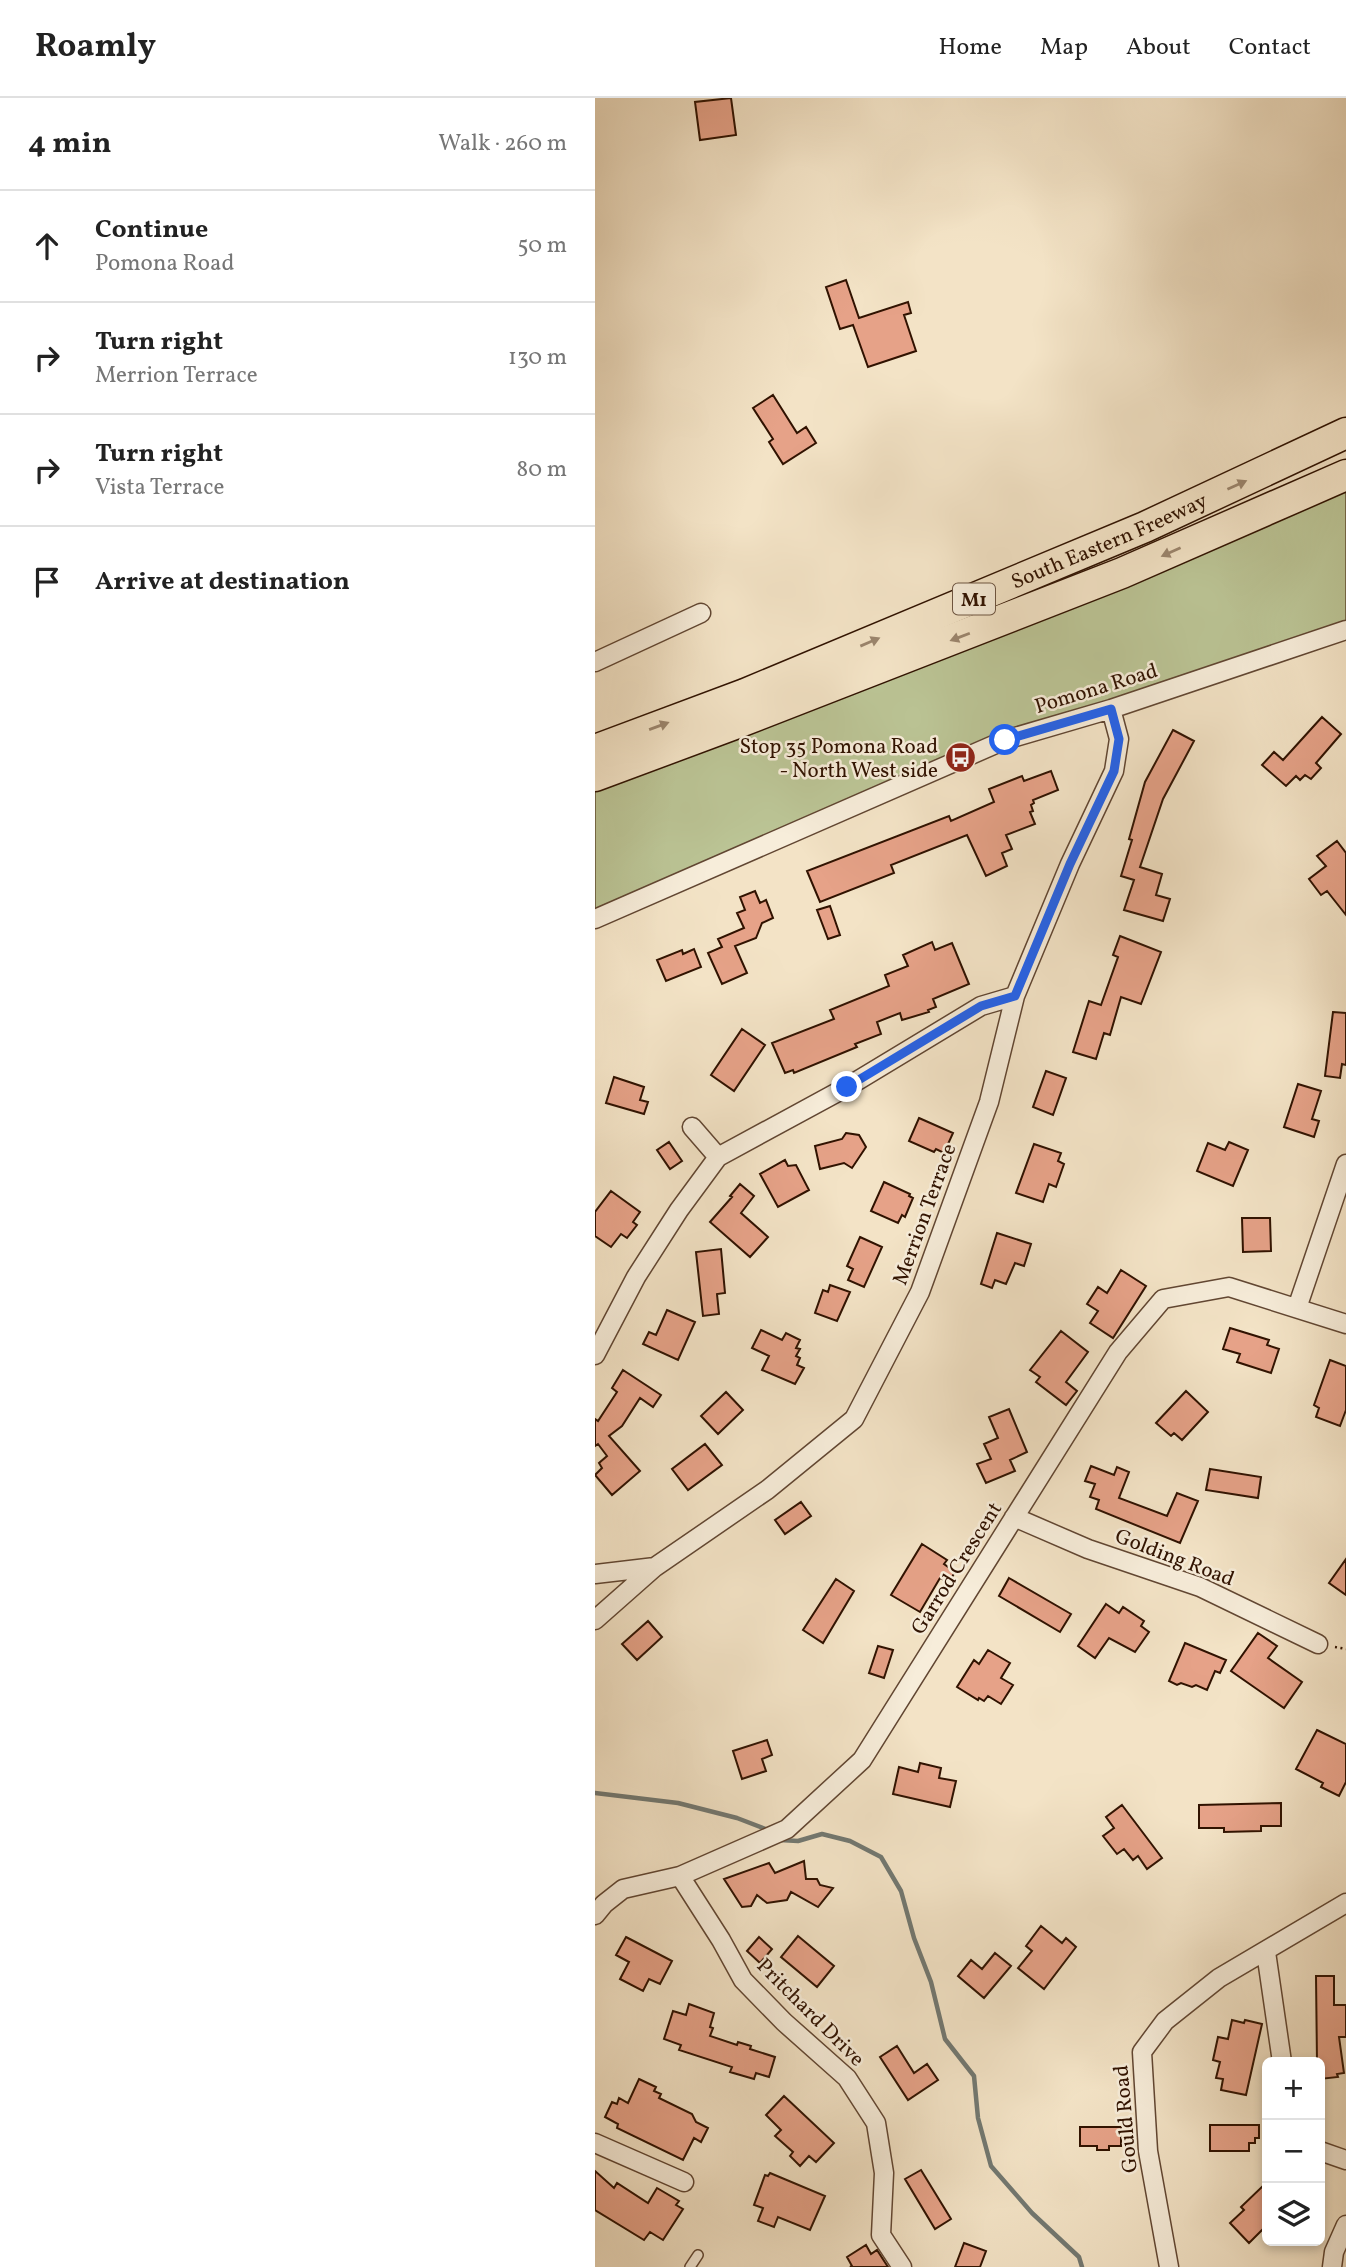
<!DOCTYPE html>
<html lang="en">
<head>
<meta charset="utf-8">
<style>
  :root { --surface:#fff; --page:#f6f6f6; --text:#222; --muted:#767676; --line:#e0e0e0 }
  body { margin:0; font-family:Vollkorn,serif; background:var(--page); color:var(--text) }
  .controls { position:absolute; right:21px; bottom:21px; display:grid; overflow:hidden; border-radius:10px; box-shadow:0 4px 10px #0003 }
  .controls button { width:63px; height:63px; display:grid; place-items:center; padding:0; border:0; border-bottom:2px solid var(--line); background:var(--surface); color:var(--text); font:35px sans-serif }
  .stop { position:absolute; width:21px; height:21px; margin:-16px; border:5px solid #2563eb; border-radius:50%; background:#fff }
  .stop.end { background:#2563eb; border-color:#fff; box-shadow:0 2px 7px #0008 }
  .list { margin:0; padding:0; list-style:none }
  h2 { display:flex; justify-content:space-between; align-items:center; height:91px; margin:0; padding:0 28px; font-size:30px }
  h2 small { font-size:23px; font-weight:400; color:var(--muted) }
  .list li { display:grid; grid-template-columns:46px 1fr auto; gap:21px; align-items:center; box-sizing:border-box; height:112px; padding:0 28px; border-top:2px solid var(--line) }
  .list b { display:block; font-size:26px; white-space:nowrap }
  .list p { margin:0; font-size:23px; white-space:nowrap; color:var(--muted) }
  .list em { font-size:23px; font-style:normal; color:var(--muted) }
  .icon { flex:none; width:38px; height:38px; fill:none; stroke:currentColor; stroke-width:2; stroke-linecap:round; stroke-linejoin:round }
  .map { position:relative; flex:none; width:751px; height:2169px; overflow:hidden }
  header { display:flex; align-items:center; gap:42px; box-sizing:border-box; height:98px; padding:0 35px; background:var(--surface); border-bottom:2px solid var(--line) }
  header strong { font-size:33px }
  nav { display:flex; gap:38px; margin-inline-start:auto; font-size:24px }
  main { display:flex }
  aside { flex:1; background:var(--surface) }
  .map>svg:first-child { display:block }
</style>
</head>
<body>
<header>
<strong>Roamly</strong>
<nav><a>Home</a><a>Map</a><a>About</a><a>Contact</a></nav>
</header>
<main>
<aside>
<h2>4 min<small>Walk · 260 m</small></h2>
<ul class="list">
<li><svg class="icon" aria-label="ahead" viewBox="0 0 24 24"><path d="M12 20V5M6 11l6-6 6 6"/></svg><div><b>Continue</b><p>Pomona Road</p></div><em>50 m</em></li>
<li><svg class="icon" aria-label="right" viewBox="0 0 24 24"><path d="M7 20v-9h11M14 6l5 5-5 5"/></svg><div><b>Turn right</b><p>Merrion Terrace</p></div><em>130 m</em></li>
<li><svg class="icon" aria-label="right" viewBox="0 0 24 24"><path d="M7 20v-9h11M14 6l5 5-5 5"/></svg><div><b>Turn right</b><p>Vista Terrace</p></div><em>80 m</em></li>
<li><svg class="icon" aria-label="arrive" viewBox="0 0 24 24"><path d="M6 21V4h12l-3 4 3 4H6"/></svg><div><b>Arrive at destination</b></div></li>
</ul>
</aside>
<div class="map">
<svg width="751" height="2169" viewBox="0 0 751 2169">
  <rect width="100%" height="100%" fill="#f3e3c6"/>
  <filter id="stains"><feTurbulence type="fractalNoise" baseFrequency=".00286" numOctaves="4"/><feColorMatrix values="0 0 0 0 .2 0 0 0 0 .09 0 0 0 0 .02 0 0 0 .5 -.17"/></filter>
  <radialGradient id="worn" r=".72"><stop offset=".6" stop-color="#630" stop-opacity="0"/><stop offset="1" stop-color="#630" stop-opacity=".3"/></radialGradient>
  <path fill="#bbc495" stroke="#766b4a" stroke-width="2" d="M751,377V532L410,642L0,821V692Z"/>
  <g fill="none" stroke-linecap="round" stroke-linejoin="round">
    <path stroke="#727871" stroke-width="4.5" d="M0,1695L83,1705L142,1720L173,1732
      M185,1742L203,1743L227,1736L255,1743L286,1759L306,1793L319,1840L336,1884L350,1941L379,1978L383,2020L396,2068L437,2115L484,2159L487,2169"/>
  </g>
  <path fill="#e6a288" stroke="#301200" stroke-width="2" d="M136,0L141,37L105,42L100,4Z
    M251,182L264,220L313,204L316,215L309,217L321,253L273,269L258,227L245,231L231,189Z
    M178,297L202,335L211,329L221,345L188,366L174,344L178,341L158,310Z
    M727,619L746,636L721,665L726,670L716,681L710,677L705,682L701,678L691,688L667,667L679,654L688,662Z
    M578,632L599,643L568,701L545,769L567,776L561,797L575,801L568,823L529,812L539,782L526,778L537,742L534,741L550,684Z
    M456,673L463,692L438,702L439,705L436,707L438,713L435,714L440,726L411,737L417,751L407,755L412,768L391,778L372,737L296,767L299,775L225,804L212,773L354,718L356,723L399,704L394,691L427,678L429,683Z
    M742,743L751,755V817L732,793L726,797L714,781L731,768L722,758Z
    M160,793L165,805L171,802L178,820L167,825L161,840L140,848L152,875L127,886L113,855L127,849L123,841L149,830L142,815L150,812L145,799Z
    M235,808L245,837L233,841L222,812Z
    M525,838L566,854L546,906L526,899L515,937L509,935L501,961L478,954L494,903L506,907L523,859L518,857Z
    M337,844L340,852L357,845L374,886L338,901L341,909L333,912L334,914L307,922L305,915L282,924L286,936L260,946L262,949L199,975L198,972L190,975L177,945L239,921L235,912L294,888L290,877L313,868L308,857Z
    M99,851L106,869L71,883L62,862L87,852L88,856Z
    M738,914L751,915V967L747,966L745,980L730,978Z
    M147,931L170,947L139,993L116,977Z
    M451,973L471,980L458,1017L438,1009Z
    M19,979L49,989L45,1002L53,1004L49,1016L11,1005Z
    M703,986L726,993L717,1021L724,1023L719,1039L689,1029Z
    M324,1020L358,1035L349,1055L341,1051L339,1054L314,1043Z
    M251,1035L264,1037L271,1049L257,1070L249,1065L225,1071L220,1048L247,1041Z
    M74,1044L87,1063L75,1071L62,1052Z
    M634,1044L653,1052L638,1088L602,1073L613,1045L630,1052Z
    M439,1046L466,1055L463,1063L469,1066L461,1089L454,1086L448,1104L421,1095Z
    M190,1062L193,1068L201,1067L214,1092L183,1109L165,1076Z
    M289,1084L315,1096L314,1098L318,1100L310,1119L307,1117L303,1125L276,1113Z
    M145,1086L159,1098L146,1115L173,1139L155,1159L115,1124L137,1099L135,1098Z
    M16,1093L45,1114L38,1124L42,1127L32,1140L26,1136L16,1149L0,1138V1114Z
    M647,1120H675L676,1153L648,1154Z
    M402,1135L436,1146L429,1168L420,1165L411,1186L400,1182L397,1190L386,1186Z
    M265,1139L287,1149L269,1189L253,1182L258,1171L252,1168Z
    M126,1151L130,1195L122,1196L124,1216L108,1218L101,1154Z
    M526,1172L551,1188L518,1240L495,1225L503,1213L492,1206L503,1189L512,1195Z
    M235,1187L255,1194L242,1223L220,1215L228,1192L233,1194Z
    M72,1212L100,1224L83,1262L48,1246L54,1234L61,1237Z
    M635,1230L674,1242L672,1247L684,1251L676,1275L642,1264L645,1256L628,1251Z
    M166,1232L187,1242L191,1235L205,1242L201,1250L205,1251L201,1258L205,1260L202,1267L209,1270L200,1286L167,1272L174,1258L157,1250Z
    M466,1233L493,1254L471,1284L482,1293L471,1307L441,1284L445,1279L435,1272Z
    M735,1262L751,1268V1312L745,1328L721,1319L724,1310L719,1307Z
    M28,1272L66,1297L58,1309L45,1300L27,1328L14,1338L45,1373L17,1397L0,1377L7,1370L4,1365L12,1358L3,1346L0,1348V1321L3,1323L22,1294L17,1290Z
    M591,1293L613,1314L587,1342L579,1335L576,1338L561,1325Z
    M131,1294L148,1312L123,1336L106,1318Z
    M414,1311L432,1354L415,1362L420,1373L391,1385L382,1366L396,1361L389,1346L403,1340L394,1319Z
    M110,1346L127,1367L93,1392L77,1371Z
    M496,1368L519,1377L522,1369L534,1374L524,1400L572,1418L582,1395L603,1403L585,1445L501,1411L504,1402L495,1399L500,1386L490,1383Z
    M615,1371L666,1379L663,1400L611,1392Z
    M206,1404L216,1418L190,1436L180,1422Z
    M327,1446L352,1462L349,1466L360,1474L354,1484L345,1480L325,1514L296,1497Z
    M751,1461V1497L734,1485Z
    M414,1480L476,1516L465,1534L404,1498Z
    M241,1481L259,1493L228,1545L208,1532Z
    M511,1506L524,1515L528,1509L549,1523L546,1528L554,1534L540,1554L514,1540L500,1560L483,1548Z
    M53,1523L67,1539L42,1562L27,1546Z
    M663,1535L682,1548L673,1560L707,1584L689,1610L636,1573Z
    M590,1545L631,1562L625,1575L620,1573L612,1592L601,1587L597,1589L586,1585L582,1587L574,1583Z
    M283,1548L298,1552L289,1580L274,1575Z
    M393,1552L415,1565L406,1580L418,1587L406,1606L393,1598L389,1603L384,1600L383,1602L362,1589L379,1562L384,1566Z
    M722,1632L751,1646V1684L744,1698L726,1689L728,1685L701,1671Z
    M172,1642L177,1657L167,1661L171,1673L147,1681L138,1653Z
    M325,1665L346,1670L344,1680L361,1683L355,1709L298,1696L304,1669L323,1674Z
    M686,1705V1728H666V1733L629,1734V1730H604V1707Z
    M527,1707L567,1760L552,1771L543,1758L538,1762L529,1751L522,1756L508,1738L519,1730L511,1719Z
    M209,1763L211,1781H222L225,1787L238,1790L223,1809L196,1794L192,1802L172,1805L162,1797L156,1808L147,1809L129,1781L174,1765L180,1775Z
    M446,1828L467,1845L471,1840L481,1849L449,1891L423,1870L437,1853L431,1848Z
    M203,1838L239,1868L222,1889L186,1859Z
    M31,1839L77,1863L65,1886L54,1881L48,1893L25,1881L34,1864L21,1857Z
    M164,1839L177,1851L165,1865L152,1853Z
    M400,1855L416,1868L389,1900L363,1878L376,1862L387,1871Z
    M721,1878H739V1907H751V1939H744L749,1975L742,1976L743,1979L725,1981V1964H722Z
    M94,1906L119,1915L115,1929L118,1930L115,1938L142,1947L143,1944L156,1948L155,1951L180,1959L174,1979L161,1975L159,1981L135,1974L137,1969L84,1952L86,1947L69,1941L78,1913L91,1917Z
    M637,1922L649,1925L650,1922L667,1926L651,1997L626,1992L628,1981L621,1980L625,1964L618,1962L623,1939L633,1941Z
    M302,1948L319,1975L332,1966L343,1982L313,2002L285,1959Z
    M44,1981L61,1989L59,1993L66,1996L64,2000L97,2016L101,2024L113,2030L106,2044L99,2040L88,2062L22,2030L23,2026L10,2019L17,2004L22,2006L24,2000L33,2005Z
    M189,1998L239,2045L221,2064L214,2058L205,2068L195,2058L198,2054L180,2038L186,2032L171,2017Z
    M615,2027H664V2040H660V2045H654V2053H615Z
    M485,2029H526V2048H514V2052H502V2048H485Z
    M326,2072L356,2121L340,2131L310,2081Z
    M0,2073L19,2090L22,2085L53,2105L62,2090L84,2103L81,2107L88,2111L68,2142L55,2134L49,2142L0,2112Z
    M175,2075L230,2098L215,2132L183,2119L179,2129L163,2123L168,2110L159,2107L170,2077L173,2078Z
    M672,2084V2127L654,2145L635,2125L649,2112L646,2109Z
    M369,2145L391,2153L385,2169H360Z
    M271,2147L276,2156L282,2152L293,2169H255L257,2168L252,2159Z"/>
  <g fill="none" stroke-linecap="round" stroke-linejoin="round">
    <defs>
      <path id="lane" d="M95,2169L103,2157"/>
      <path id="street" d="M0,564L106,515
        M0,821L410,642L516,611L751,532
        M97,1029L123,1059
        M702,1210L751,1066
        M0,1257L41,1179L84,1112L123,1059L252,989L386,908L420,898
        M419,1419L493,1451L605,1489L723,1546
        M0,1476L60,1469
        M0,1522L60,1469L172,1392L259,1321L325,1194L394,1004L420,898L475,766L519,673L524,641L516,611
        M85,1778L126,1842L148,1882L189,1924L252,1980L281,2025L289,2075L286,2137L307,2169
        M0,1817L9,1806L28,1791L85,1778L192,1731L267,1662L523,1254L568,1201L634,1189L751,1226
        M671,1854L687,1964
        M0,2045L89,2084
        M725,2053L751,2062
        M574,2169L553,2053L547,1954L570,1923L624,1880L751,1805
        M737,2169L739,2154L751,2127"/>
      <g id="highway">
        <path id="s1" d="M0,652L150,596L550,429L751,335"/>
        <path d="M0,678L137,627L527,475L751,377"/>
      </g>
    </defs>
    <use href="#lane" stroke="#614632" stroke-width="12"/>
    <use href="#street" stroke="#614632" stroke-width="21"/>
    <use href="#highway" stroke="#301200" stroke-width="33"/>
    <path stroke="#301200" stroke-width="2.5" stroke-dasharray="2 3.5" stroke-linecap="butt" d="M740,1549L751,1551"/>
    <use href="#lane" stroke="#f7edda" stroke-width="9"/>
    <use href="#street" stroke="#f7edda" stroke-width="18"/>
    <use href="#highway" stroke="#f3e3c6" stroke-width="30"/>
  </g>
  <defs><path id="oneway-solid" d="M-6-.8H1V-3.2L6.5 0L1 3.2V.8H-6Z" transform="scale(1.75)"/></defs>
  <g fill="#9b856d">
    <use href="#oneway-solid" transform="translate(642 387) rotate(-24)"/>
    <use href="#oneway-solid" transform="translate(576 454) rotate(156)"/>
    <use href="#oneway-solid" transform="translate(365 539) rotate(159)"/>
    <use href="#oneway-solid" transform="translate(275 544) rotate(-23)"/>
    <use href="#oneway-solid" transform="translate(64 628) rotate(-20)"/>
  </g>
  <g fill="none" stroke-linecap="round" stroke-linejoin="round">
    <path stroke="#2563eb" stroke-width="9" d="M252,989L386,908L420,898L475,766L519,673L524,641L516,611L410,642"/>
  </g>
  <defs>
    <symbol id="bus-disc" viewBox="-11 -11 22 22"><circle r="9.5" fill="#8f2418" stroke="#f7edda"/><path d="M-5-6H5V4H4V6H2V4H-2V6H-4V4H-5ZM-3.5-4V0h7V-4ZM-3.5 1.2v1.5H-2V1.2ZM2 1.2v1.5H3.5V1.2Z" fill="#fff"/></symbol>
  </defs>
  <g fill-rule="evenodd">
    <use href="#bus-disc" x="348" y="642" width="35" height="35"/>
  </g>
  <g text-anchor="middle" stroke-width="5" stroke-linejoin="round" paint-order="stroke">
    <rect fill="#f7edda" stroke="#6c5441" stroke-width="2" x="358" y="485.5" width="42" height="31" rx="5"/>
    <g font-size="19" font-weight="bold" fill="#301200">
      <text x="379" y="508">M1</text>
    </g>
    <g font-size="21" fill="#301200" stroke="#f7edda">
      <text dy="7" stroke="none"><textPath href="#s1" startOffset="555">South Eastern Freeway</textPath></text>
      <text transform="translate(501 590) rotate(-17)" y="7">Pomona Road</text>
      <text transform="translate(329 1116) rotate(-70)" y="7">Merrion Terrace</text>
      <text transform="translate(580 1459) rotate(21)" y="7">Golding Road</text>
      <text transform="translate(361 1470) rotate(-58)" y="7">Garrod Crescent</text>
      <text transform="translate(216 1914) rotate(45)" y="7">Pritchard Drive</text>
      <text transform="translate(530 2021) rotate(-95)" y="7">Gould Road</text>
    </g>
    <g font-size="21" fill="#301200" stroke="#f7edda" text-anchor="end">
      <text x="343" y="655">Stop 35 Pomona Road<tspan x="343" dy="24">- North West side</tspan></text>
    </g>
  </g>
  <rect width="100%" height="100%" filter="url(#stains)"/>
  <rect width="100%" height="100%" fill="url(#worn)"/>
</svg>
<div class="controls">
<button>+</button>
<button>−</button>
<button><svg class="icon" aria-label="layers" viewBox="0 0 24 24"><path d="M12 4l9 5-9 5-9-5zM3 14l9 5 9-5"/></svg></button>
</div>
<div class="stop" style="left:410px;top:642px"></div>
<div class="stop end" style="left:252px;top:989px"></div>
</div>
</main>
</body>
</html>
